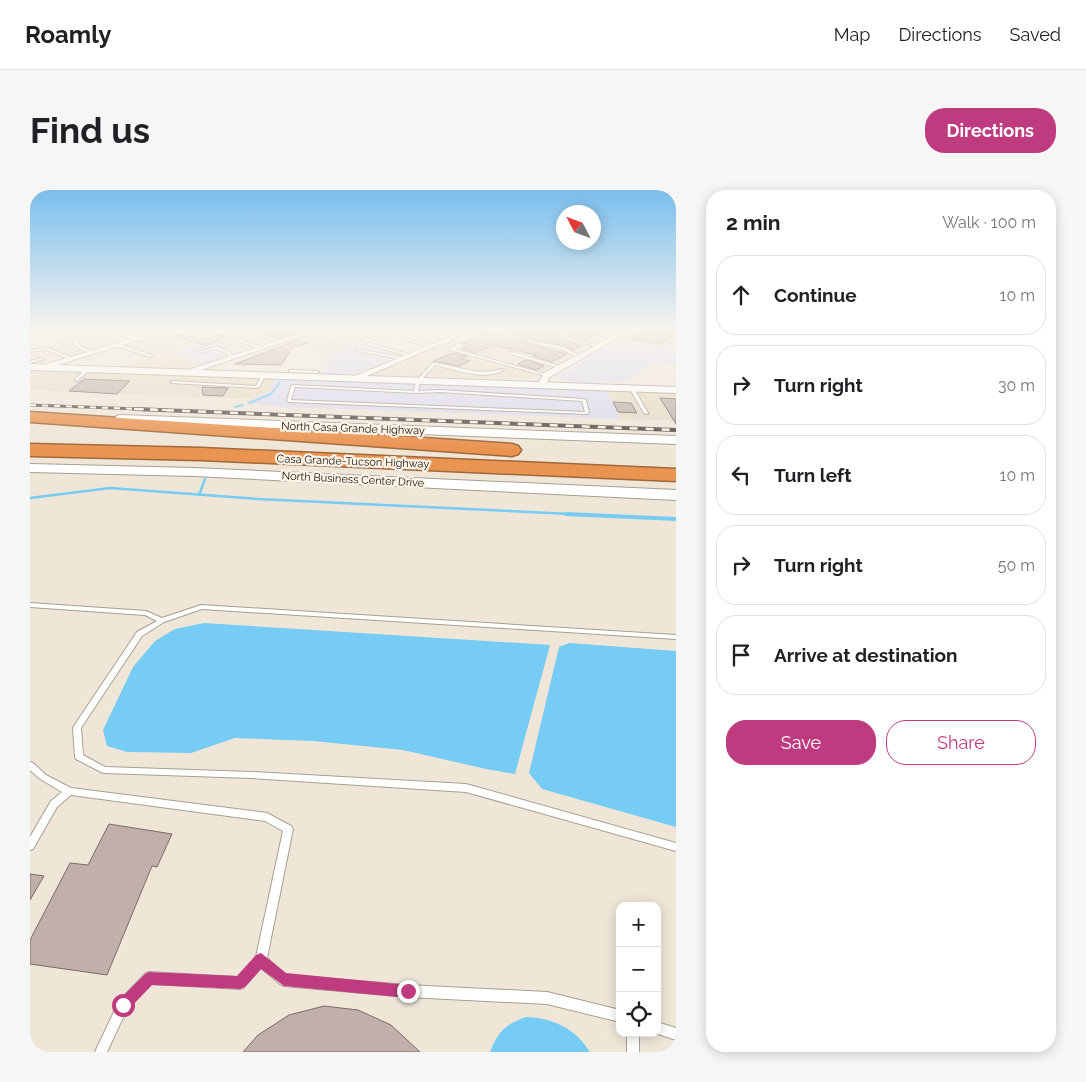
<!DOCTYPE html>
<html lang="en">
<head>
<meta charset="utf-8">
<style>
  :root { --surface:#fff; --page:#f6f6f6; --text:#202124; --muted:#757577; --line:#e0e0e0; --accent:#bf3b80 }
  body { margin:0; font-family:Raleway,sans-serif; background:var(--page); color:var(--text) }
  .controls { position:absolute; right:15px; bottom:15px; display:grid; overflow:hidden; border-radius:10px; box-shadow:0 2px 12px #0003 }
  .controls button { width:45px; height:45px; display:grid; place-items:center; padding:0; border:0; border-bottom:1px solid var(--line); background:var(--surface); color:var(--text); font:25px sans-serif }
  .compass { position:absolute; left:526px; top:15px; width:45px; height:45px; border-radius:50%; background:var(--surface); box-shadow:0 2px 12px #0003; rotate:311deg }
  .stop { position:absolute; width:15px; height:15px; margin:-11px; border:4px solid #bf3b80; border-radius:50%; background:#fff }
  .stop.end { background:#bf3b80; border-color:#fff; box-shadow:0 1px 5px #0008 }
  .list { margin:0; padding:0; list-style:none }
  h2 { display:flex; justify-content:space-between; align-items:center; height:65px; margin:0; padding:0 20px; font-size:21px }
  h2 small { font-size:16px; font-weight:400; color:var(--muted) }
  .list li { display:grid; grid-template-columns:32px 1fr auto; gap:15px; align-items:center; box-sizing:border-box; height:80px; margin:0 10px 10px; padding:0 10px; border:1px solid var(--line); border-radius:20px }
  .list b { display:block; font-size:19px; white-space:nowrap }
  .list em { font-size:16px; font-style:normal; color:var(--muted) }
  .actions { display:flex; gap:10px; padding:15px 20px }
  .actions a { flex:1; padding:11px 0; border:1px solid var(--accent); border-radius:20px; text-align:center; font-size:18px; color:var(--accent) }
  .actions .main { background:var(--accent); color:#fff }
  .icon { flex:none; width:28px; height:28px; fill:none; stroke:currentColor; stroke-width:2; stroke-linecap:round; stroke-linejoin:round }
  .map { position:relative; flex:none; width:646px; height:862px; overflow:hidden; border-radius:20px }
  header { display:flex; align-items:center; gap:30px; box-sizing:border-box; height:70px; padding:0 25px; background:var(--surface); border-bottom:1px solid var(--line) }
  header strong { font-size:24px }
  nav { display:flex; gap:28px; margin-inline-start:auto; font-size:18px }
  .intro { display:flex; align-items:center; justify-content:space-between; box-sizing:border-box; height:120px; padding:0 30px }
  h1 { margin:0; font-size:35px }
  .button { padding:12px 22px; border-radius:20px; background:var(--accent); color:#fff; font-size:18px; font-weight:700 }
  main { display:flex; gap:30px; padding:0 30px }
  aside { flex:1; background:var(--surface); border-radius:20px; box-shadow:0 2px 12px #0003 }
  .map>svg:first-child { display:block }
</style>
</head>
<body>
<header>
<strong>Roamly</strong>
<nav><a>Map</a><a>Directions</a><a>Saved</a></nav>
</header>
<div class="intro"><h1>Find us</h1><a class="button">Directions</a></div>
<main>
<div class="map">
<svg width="646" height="862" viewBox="0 0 646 862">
  <rect width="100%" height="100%" fill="#efe6d8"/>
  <path fill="#e7dac5" d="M150,139H437L402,153L359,142L297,165L246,150L212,161L178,151L142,163L175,174L159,179L90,178L118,169L84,157Z
    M449,139H589L500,189L334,185Z
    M609,139H646V160L591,149Z
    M60,141L92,151L0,175V158Z
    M0,180L246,189L239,202L220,209L0,200Z
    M577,201L646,204V230L592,229Z"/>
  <path fill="#dddbf1" d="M591,149L646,160V176L627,172L592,192L551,193L525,188L553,172L551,171Z
    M178,151L212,161L175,174L141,162Z
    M330,153L373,165L325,184H294L301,167L297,165Z
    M246,189L577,201L592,229L255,217L215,212L239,202Z"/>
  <path fill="#76ccf5" d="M174,433L520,455L485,584L456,579L373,560L283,551L205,548L161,563L97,562L77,556L73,540L103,477L125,451L145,439Z
    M539,453L646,461V637L512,599L499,583L529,457Z
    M496,827C523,828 545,838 560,862H460C469,841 474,835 496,827Z"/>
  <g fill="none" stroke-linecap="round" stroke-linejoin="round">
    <path stroke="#76ccf5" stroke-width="2" d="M219,213L241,204L250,192
      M205,217L213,215"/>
    <path stroke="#76ccf5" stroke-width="2.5" d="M169,305L175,289
      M0,308L80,298L228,309L562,325"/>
    <path stroke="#76ccf5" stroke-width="4" d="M536,324L646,329"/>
  </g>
  <path fill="#c0afaa" stroke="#7a6b66" d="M248,139H252L266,143L247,149L233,143Z
    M467,139L494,143L503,139H541L529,146L528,149L552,156L543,160L536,156L496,149L497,154L537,164L522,172L503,166L506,165L463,155L445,163L432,159L441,155L432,153L455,143L465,144L488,150L492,148L490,145Z
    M544,139H576L556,151L540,147L546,142Z
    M610,139H624L628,142L646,145V149L640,148L631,154L599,149L610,143Z
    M151,145L173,149L191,145L196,146L176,156L145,146Z
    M267,150L278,153L262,158L251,175L205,174Z
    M423,163L437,166L431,169L440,171L429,176L403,171Z
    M496,170L514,176L506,180L488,174Z
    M54,189L100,191L87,204L39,201Z
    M172,197L198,198L193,206L173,205Z
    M630,208L646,209V234Z
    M583,212L601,213L607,223L588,222Z
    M79,634L142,644L127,677L122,676L77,785L0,774V750L40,673L58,675Z
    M0,684L14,686L0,710Z
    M294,816L328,820L361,835L390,862H213L228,845L259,825Z"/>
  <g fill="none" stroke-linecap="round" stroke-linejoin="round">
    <defs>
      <path id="service" d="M159,139H164L156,142C170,146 180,145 193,140L195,141C181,149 165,149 150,142Z
        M226,139H231L223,142L245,149L243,150L219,143L190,152L187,151Z
        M260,139H265L278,142L277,144L312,153L341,142L330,139H335L347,142L312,155L272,145V143H274Z
        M439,139L460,141L456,139H461L490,147L488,148L465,142L463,143Z
        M626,139L646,141V143L628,140Z
        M543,140L544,142L535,148L572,156L570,157L530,148Z
        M361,145L401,155L402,156L400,157L361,147L342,154L379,164L380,165L378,166L336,154Z
        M60,147L63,148L48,153L53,158L62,161V163L51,160L43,153Z
        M208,149L232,157L233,158L230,159L207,151Z
        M413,150L434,155L425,159L519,185L516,186L420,160V158L428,155L413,152Z
        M498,150L536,158L551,167L548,168L534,160L497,152Z
        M88,154L122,165L123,166L120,167L87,156Z
        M186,157L199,161L201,164L206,167L204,168L198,166L196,163L186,159L169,163L167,162Z
        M17,158L41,167L42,168L39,169L17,160L0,162V160Z
        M328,159L371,167L373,168L371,169L327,161V159Z
        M480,162H482L533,177L530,178L480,164Z
        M11,168L13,169L12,170L0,173V171Z
        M403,173C428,175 445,187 472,179L474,180C453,191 427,180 405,175L390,191L388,201L410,200L554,209L556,210L559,223L557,224L259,212L257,211L261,196L263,195L384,201L386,191ZM265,197L386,203L410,202L552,211L555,222L261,210Z
        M56,179L59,180L47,191H45V189Z
        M260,180L287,181L289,182L287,183L259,182V180Z
        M232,185L235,186L229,197L227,198L142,193L140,192L142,191L226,196Z
        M601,198L604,199L618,223V224L614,223L600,199Z
        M0,413L116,421L132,428L171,415L646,445V449L172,419L134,432L112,446L51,538L53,565L75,577L222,582L436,594L646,653V661L436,602L222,588L74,583L71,582L46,569L45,567L43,538L44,536L107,442L127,431L115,425L0,417Z
        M0,572L3,573L16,585L41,598L237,623L261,636L263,639L237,768L256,785L378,795L517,802L590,820V832L517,814L378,807L254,796L250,794L231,778L214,797L210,799L121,794L97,819L77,862H65L89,811L115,784L119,782L208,787L226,767L253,641L235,631L41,605L27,617L3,659L0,660V647L21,611L32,602L10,589L0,580Z
        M627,832L646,838V850L625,843H627Z
        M597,843H609V862H597Z"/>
      <path id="minor" d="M73,139C85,139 96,146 108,147C121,147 134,138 147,139L10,180L3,178L101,149Z
        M283,139H292L156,185L149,183Z
        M438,139H446L325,191L318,189Z
        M596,139H604L520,187L514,197L507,195L514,183Z"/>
      <path id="tertiary" d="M0,174L646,197V203L0,180Z"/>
      <path id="secondary" d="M91,225L646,246V254L86,232L85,229L86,226Z
        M0,274L164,278L646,300V310L164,286L0,282Z"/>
      <path id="primary" d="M0,139H7L0,142Z"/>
      <path id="motorway" d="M0,222L482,254L488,256L491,260L488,264L482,266L0,232Z
        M0,254L171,258L646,279V291L171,270L0,266Z"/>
    </defs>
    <use href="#service" stroke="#a89f92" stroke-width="2"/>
    <use href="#minor" stroke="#a89f92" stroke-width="2"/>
    <use href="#tertiary" stroke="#a89f92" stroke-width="2"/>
    <use href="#secondary" stroke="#a89f92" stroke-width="2"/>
    <use href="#primary" stroke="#a0683b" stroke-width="3"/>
    <use href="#motorway" stroke="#a0683b" stroke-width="3"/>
    <use href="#service" fill="#fff" fill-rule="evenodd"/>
    <use href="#minor" fill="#fff" fill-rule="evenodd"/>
    <use href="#tertiary" fill="#fff" fill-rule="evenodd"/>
    <use href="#secondary" fill="#fff" fill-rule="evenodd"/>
    <use href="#primary" fill="#f2bf97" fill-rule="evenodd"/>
    <use href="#motorway" fill="#ea9452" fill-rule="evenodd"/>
    <defs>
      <path id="rail-far1" d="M0,215L137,220"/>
      <path id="rail" d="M104,219L646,240"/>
    </defs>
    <use href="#rail-far1" stroke="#524d46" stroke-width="3"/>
    <use href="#rail" stroke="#524d46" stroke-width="4"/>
    <use href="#rail-far1" stroke="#fdf3e6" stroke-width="2" stroke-dasharray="6" stroke-linecap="butt"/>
    <use href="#rail" stroke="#fdf3e6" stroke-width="2.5" stroke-dasharray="8" stroke-linecap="butt"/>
  </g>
  <linearGradient id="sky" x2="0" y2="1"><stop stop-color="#7abeed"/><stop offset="0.54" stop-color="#f8f4ed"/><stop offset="1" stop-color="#f8f4ed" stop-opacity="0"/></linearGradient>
  <rect width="646" height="259" fill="url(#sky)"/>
  <path fill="#bf3b80" d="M231,763L256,783L378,795L382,797L384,801L382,806L378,808L254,796L231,779L215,797L210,799L122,795L98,820L93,822L89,820L87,815L89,810L115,784L119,782L207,786L226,765Z"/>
  <g text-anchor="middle" stroke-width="4.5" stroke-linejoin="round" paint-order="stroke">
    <g font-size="11" fill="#181510" stroke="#fdf3e6">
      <text transform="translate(323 238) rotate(2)" y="4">North Casa Grande Highway</text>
      <text transform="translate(323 271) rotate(2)" y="4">Casa Grande-Tucson Highway</text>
      <text transform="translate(323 289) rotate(3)" y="4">North Business Center Drive</text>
    </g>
  </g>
</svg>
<div class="controls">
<button>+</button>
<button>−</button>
<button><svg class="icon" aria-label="locate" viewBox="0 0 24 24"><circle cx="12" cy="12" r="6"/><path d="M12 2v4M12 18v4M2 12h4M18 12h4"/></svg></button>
</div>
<svg class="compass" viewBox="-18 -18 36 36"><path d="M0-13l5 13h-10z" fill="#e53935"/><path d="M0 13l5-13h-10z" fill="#757577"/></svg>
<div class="stop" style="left:93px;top:815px"></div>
<div class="stop end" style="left:378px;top:801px"></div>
</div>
<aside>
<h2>2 min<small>Walk · 100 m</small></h2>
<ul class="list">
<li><svg class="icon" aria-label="ahead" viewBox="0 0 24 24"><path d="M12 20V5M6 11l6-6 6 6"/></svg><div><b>Continue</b></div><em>10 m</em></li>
<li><svg class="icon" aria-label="right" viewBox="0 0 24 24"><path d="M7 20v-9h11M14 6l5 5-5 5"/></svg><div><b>Turn right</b></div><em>30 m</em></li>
<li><svg class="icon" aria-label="left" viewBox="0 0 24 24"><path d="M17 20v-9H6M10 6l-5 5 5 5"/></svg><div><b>Turn left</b></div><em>10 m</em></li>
<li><svg class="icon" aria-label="right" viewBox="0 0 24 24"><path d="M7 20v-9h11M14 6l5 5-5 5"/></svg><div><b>Turn right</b></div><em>50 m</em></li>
<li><svg class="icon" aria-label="arrive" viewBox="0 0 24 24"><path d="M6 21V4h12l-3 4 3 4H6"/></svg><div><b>Arrive at destination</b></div></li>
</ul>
<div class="actions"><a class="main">Save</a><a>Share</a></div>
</aside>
</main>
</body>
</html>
